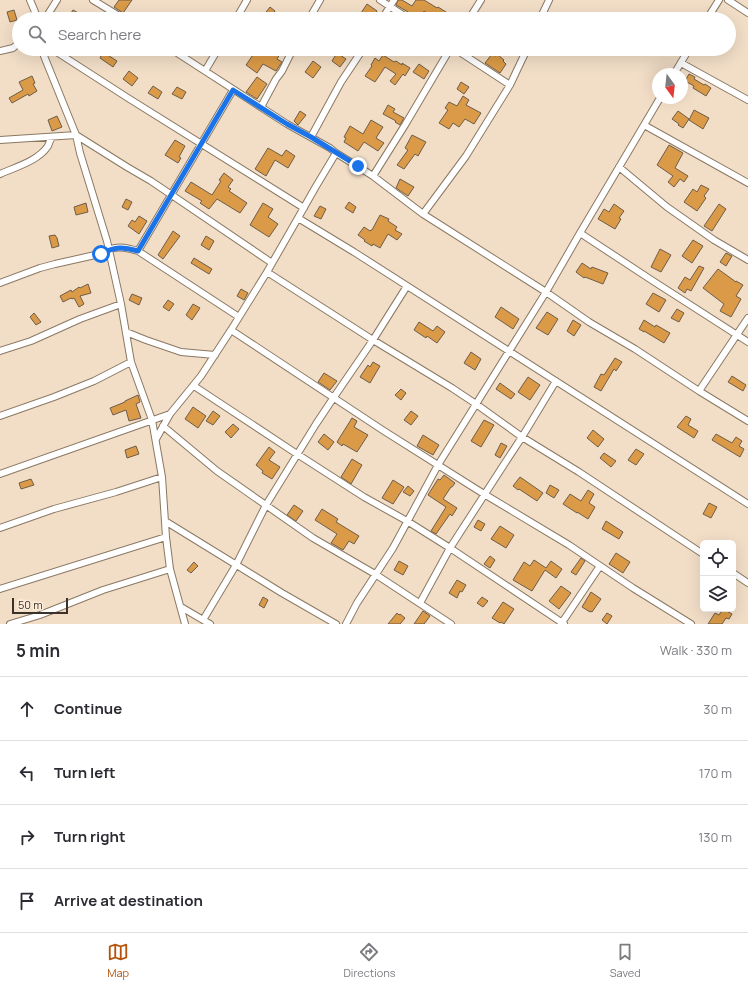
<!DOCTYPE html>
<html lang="en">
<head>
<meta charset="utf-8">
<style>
  :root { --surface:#fff; --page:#f2f2f3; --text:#2b2b33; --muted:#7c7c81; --line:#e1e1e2; --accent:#b45309 }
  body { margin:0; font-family:Manrope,sans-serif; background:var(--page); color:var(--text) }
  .controls { position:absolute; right:12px; bottom:12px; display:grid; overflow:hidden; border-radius:6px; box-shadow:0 4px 16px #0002 }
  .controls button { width:36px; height:36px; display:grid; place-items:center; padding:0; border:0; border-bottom:1px solid var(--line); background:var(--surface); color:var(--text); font:20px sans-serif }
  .compass { position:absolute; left:652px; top:68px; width:36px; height:36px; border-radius:50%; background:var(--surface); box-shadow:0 4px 16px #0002; rotate:165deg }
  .scale { position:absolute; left:12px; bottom:10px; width:56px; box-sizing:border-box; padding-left:4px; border:2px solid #3a3229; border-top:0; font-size:11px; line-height:14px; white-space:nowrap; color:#3a3229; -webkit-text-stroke:3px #fcecd9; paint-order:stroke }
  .stop { position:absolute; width:12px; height:12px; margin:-9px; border:3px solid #1a73e8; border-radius:50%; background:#fff }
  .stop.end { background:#1a73e8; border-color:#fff; box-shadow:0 1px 4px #0008 }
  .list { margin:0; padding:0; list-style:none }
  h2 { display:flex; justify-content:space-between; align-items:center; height:52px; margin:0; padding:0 16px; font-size:17px }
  h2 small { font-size:13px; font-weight:400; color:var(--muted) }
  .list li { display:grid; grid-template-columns:26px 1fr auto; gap:12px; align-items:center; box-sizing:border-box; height:64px; padding:0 16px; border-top:1px solid var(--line) }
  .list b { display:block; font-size:15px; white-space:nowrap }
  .list em { font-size:13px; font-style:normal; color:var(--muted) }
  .icon { flex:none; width:22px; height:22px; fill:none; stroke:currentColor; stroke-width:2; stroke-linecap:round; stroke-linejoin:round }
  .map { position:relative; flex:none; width:748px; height:624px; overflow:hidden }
  .search { position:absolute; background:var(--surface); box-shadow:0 4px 16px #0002; left:12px; right:12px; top:12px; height:44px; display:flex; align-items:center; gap:10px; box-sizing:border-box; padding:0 14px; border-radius:22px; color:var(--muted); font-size:15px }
  .sheet { height:308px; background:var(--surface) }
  nav { display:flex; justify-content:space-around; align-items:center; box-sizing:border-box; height:56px; border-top:1px solid var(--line); background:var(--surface); font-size:11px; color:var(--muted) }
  nav a { display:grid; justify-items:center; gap:2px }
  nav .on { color:var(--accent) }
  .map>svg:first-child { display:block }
</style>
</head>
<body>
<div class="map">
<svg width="748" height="624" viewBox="0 0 748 624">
  <rect width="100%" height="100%" fill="#f2dec7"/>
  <path fill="#da9a47" stroke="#6e5d49" d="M119,0H132L123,13L114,7Z
    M398,0H402L412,6L416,0H424L437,8L438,7L457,19H436L424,11L419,19H417L408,13V12L396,5Z
    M367,4L377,11L372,19H357Z
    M270,7L275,11L270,19H267L263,16Z
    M14,10L17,20L10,22L7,12Z
    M73,10L80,14L77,19H67Z
    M257,49H283L277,59L282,62L276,71L263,64L257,73L246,65Z
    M103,52L117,61L113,67L100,58Z
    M337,53L346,59L340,67L332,61Z
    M492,54L495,56L498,55L504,60L503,61L506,64L500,73L485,63Z
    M383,55L394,62L396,61L402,65V63L410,68L405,76L403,74L395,85L390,81L396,74L385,67L375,82L365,76L372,66L371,65L375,58L379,61Z
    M313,61L321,67L313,78L305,72Z
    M419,64L429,71L424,79L413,72Z
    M129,71L138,78L132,86L123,79Z
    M689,74L695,77L694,79L704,85L705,84L711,88L706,96L693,88L694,86L685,81Z
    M32,76L35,83L33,84L37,91L29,96L28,94L12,103L9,98L23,90L19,82Z
    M257,77L267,84L257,99L246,92Z
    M461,82L469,87L464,94L457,89Z
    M153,86L162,92L158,99L148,93Z
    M177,87L186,92L182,99L172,94Z
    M463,96L469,100L466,105L481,113L474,124L465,119L459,127L453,123L449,129L439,123L448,110L445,108L449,102L457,106Z
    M388,105L395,109L393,112L404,118L400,125L395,122L396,121L383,114Z
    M694,110L709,118L703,129L689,120Z
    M300,111L306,115L298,125L294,121Z
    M678,111L689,119L683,128L678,125L679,124L672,119Z
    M57,116L62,127L52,131L48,120Z
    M371,120L383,127L376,138L384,143L378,151L364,142L358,151L344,142L346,138L344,137L350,126L363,134Z
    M412,135L426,142L418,156L415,154L404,169L397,165L408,150L405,148Z
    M175,140L185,146L179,157L181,158L178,163L165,155Z
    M669,145L683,153L675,168L688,176L684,182L680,179L674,187L668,182L673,176L657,165Z
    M268,148L282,156L286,150L295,156L288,168L275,160L266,176L255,169Z
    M224,173L233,180L228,187L231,189L229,191L247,203L240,213L217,199L209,209L200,203L202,201L185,191L191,182L212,195L221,181L219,180Z
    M400,179L414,187L408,196L396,188Z
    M701,185L709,189L704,196L706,198L697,211L684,202L693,189L697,192Z
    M126,199L132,202L128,210L122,207Z
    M349,202L356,207L353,213L345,208Z
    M86,203L88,212L76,215L74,207Z
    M263,203L273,209L268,217L278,224L269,237L250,225Z
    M614,204L624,211L619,218L621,219L615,229L598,219L604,209L609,212Z
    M719,204L726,209L712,231L704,226Z
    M320,206L326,209L321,219L314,216Z
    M380,215L389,219L388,221L397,227L395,230L402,234L397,240L388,234L380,248L373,244L372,246L364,241L365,240L358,235L364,227L370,231L371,230H372Z
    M139,216L147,221L139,234L128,226L132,220L135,222Z
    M173,231L180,236L163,259L158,255Z
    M55,235L57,238L59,246L52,248L49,236Z
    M206,236L214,241L209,250L201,245Z
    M693,240L703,246L692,263L682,256Z
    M660,249L671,255L661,272L651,267Z
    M726,253L732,256L726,266L720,262Z
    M194,258L212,269L209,274L191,263Z
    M582,263L591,269L592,267L608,273L603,284L585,277L584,278L576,272Z
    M699,266L704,268L691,291L687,289L685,293L678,288L685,277L690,280Z
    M718,269L736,282V281L743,285L736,296L741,299L731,317L720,311L724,304L703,288Z
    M88,284L91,293L80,296L84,304L79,307L74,298L72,299L71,298L63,302L60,296L71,290L72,292L79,287L80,288Z
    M241,289L248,293L244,300L237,296Z
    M653,293L666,300L659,312L646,304Z
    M132,294L142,298L139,305L129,300Z
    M168,300L174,304L169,311L163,307Z
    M193,304L200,308L192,320L186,315Z
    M501,307L519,319L513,329L495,317Z
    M677,309L684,313L679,322L671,318Z
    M547,312L558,319L548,335L536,328Z
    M34,313L41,322L36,325L30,317Z
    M573,320L581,325L574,336L567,331Z
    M644,320L655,327L656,325L670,333L664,343L644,331V332L639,329Z
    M419,322L433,331L437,326L445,332L437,343L427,336L426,338L414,330Z
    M471,352L481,359L475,370L464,363Z
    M615,358L622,362L616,371L614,369L601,391L594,387L601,374L604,375Z
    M373,362L380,366L370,383L360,377L368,365L370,367Z
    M324,373L337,381L330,390L318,382Z
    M732,376L746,385L743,391L728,382Z
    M528,377L540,385L530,400L518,392Z
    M500,383L515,394L511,399L496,389Z
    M401,389L406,393L401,400L395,395Z
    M138,395L140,402L136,404L141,418L129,421L126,410L113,415L110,408L125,402V401Z
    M193,407L206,416L198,428L185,419Z
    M213,411L220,416L213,425L206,421Z
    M411,411L418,416L411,425L404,420Z
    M686,416L691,419L688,425L698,431L694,438L677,427Z
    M352,418L357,421L354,427L368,435L357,452L343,444L342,446L337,442Z
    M484,420L494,425L481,447L471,441Z
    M233,424L239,429L231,438L225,432Z
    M593,430L604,439L598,447L587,438Z
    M324,434L334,442L328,450L318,442Z
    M716,434L732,443L736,437L742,441L739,446L744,449L740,457L712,440Z
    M423,435L439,445L433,455L417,446Z
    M501,443L507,446L500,458L495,455Z
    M136,446L139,454L127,458L125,450Z
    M269,447L275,452L269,460L280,467L272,479L262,473L263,471L256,465Z
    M636,449L644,454L636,465L628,460Z
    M604,453L616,461L611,467L600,458Z
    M352,459L362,465L351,484L341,477Z
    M444,475L455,483L452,487H451L443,499L457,508L452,516L450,514L436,534L431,531L446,507L428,495L438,479L440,480Z
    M520,477L543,493L537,501L519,489L518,490L513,486Z
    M31,479L34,485L21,489L19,483Z
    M393,480L404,487L393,504L382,498Z
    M550,485L559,490L554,498L546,493Z
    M408,486L414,491L410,496L403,492Z
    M588,490L594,494L589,503L595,507L588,519L577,512V513L563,504L570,494L581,501Z
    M709,503L717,507L711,518L703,514Z
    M294,505L303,511L296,521L287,515Z
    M322,509L338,519L336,522L359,536L354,544L349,541L343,550L331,543L337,534L315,520Z
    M478,520L485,524L481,531L474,527Z
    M606,521L623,532L619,539L602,529Z
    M500,526L514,535L506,548L491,539Z
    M616,553L630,562L623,573L609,564Z
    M490,556L495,560L490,568L484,564Z
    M581,558L585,561L576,575L571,572Z
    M534,560L546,568L551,561L562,569L556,578L545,570L532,591L513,580L524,562L530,566Z
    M399,561L408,566L403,575L394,570Z
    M194,562L198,566L191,573L187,570Z
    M457,580L466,585L462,592L460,591L457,598L449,593Z
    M561,586L571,593L559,609L549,601Z
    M591,592L601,599L592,612L590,611V612L582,607Z
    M263,597L268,600L264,608L259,605Z
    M482,597L488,601L483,607L477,603Z
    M503,602L514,609L504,624L501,622L500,623L492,618Z
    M723,609L732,614L729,619L726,618L722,624H708L715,613L719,615Z
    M423,611L430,616L424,624H414Z
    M397,613L399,615L400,614L405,618L400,624H388Z
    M607,613L612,616L607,624L602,620Z"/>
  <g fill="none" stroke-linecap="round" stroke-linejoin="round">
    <defs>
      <path id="street" d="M30,0L38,19
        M93,0L124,19
        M380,0L409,19
        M728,0L748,13
        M45,19L57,0
        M236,19L247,0
        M309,19L320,0
        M382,19L394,0
        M469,19L481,0
        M540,19L549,0
        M707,19L719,0
        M44,49V56L76,135L80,153L107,241L121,304L131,362L152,420L162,477L166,537L170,569L185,624
        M52,49L128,98L304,208
        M171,49L287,124L330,148L336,153L373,176L423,214L546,292L589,322L635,349L699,391L748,421
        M455,49L510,85
        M0,51L13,48L19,43
        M681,63L748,100
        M205,71L218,49
        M674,74L689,49
        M261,107L276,79L282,71L293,49
        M644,125L748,183
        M311,137L341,82L363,49
        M0,140L76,135L127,167L151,181L272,263
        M619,167L667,207L714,240L748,260
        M0,174C16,167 38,161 48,146C49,143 50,140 52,137
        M373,176L405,125L450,49
        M423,214L466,156L510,85L527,49
        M298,218L354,252L748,504
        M580,233L653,281L748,342
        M138,251L233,90
        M267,272L373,340L452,388L476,404L522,437L579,472L703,554
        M0,283L40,268L55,264L95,255C100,254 105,251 110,249C120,246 128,248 138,251L239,317
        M231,330L384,431L484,494L569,545L633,588L691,624
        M126,332L146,340L181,352L215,355
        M0,351L31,341L80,319L121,304
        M194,386L297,454L364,497L407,521L450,548L564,624
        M699,391L748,318
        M0,416L54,397L94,381L131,362
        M163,426L217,471L313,538L375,574L451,624
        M156,439L170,414L201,376L231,330L267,272L298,218L315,188L336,153
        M0,474L170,414
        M165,521L282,593L336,624
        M0,528L54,509L116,492L162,477
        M733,573L748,583
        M0,589L166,537
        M420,603L450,548L503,466L522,437L556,381
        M181,607L210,624
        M203,620L236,565L266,505L316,424L334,397L373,340L407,286
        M10,624L40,615L103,590L170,569
        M346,624L357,603L393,548L438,465L546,292L580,233L660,98
        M561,624L600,566"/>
    </defs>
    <use href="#street" stroke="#8a7863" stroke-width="8"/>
    <use href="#street" stroke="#fff" stroke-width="6"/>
  </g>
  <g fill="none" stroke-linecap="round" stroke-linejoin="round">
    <path stroke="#1a73e8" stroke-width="5" d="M101,254C116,246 123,247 138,251L233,90L287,124L311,137L358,166"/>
  </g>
</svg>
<div class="controls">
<button><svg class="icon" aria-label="locate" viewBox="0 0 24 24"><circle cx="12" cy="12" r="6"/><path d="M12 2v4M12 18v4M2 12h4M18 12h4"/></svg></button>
<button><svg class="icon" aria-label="layers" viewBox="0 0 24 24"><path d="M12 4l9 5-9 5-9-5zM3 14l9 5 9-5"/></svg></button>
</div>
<svg class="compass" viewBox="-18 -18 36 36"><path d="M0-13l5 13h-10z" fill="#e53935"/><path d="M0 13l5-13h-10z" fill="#7c7c81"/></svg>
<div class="scale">50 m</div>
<div class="stop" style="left:101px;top:254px"></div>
<div class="stop end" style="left:358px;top:166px"></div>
<div class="search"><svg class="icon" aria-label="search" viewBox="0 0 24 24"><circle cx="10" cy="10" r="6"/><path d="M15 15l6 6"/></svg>Search here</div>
</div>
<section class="sheet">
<h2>5 min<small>Walk · 330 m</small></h2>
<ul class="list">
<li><svg class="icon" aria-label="ahead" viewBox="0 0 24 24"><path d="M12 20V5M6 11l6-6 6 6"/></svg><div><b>Continue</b></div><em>30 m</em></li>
<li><svg class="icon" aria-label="left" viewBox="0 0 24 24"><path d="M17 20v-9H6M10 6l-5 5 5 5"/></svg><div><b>Turn left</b></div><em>170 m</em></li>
<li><svg class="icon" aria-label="right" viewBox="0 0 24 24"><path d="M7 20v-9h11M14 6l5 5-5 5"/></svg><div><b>Turn right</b></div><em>130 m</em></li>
<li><svg class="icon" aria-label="arrive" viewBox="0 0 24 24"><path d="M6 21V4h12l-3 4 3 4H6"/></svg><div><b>Arrive at destination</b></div></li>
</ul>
</section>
<nav>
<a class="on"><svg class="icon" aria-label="map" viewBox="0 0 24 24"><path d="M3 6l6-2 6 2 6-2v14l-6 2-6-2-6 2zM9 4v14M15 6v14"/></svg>Map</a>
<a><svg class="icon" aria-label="directions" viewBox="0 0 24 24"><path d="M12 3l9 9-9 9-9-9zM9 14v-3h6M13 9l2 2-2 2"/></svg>Directions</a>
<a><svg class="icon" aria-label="saved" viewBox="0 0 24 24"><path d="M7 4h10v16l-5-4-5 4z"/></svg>Saved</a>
</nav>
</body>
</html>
